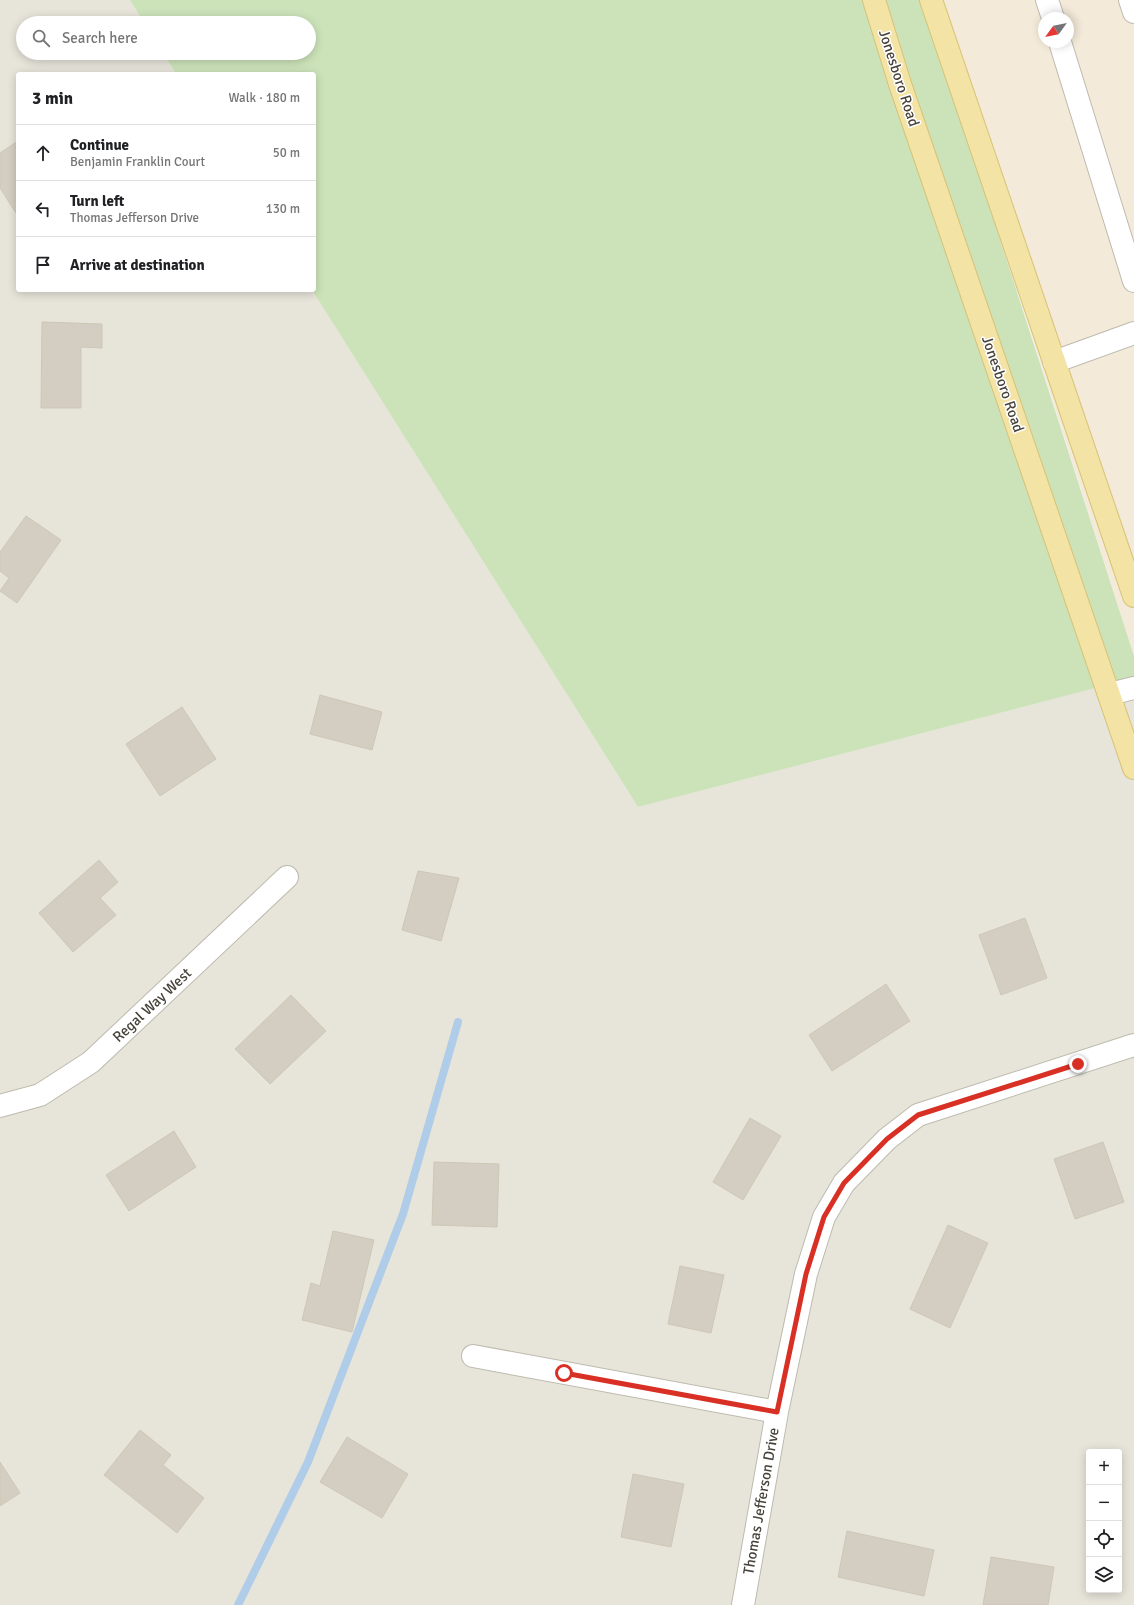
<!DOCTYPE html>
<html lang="en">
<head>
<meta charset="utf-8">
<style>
  :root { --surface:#fff; --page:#f2f2f2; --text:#202124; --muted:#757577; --line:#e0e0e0 }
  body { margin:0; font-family:Signika,sans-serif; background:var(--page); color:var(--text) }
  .controls { position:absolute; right:12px; bottom:12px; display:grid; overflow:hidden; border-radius:4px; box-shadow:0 2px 10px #0003 }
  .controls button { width:36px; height:36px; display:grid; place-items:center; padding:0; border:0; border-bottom:1px solid var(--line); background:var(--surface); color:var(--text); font:20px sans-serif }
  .compass { position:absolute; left:1038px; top:12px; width:36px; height:36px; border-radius:50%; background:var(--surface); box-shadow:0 2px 10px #0003; rotate:237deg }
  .stop { position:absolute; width:12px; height:12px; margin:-9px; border:3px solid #d93025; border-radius:50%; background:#fff }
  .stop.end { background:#d93025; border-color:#fff; box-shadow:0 1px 4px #0008 }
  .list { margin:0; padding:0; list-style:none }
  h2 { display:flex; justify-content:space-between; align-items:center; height:52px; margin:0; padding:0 16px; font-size:17px }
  h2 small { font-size:13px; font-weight:400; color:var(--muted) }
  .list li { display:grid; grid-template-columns:26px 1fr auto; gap:12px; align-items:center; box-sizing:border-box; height:56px; padding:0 16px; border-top:1px solid var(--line) }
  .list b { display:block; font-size:15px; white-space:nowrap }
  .list p { margin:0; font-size:13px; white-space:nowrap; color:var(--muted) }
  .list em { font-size:13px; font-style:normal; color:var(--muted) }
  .icon { flex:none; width:22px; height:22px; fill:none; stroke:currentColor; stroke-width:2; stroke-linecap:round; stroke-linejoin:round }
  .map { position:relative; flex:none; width:1134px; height:1605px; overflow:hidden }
  .search { position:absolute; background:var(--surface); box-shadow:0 2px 10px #0003; left:16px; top:16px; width:300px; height:44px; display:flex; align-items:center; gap:10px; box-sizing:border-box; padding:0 14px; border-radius:22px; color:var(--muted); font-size:15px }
  .panel { position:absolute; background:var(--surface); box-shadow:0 2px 10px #0003; left:16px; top:72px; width:300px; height:220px; border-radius:4px }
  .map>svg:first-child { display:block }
</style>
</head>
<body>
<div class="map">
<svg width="1134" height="1605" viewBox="0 0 1134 1605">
  <rect width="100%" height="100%" fill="#f4f2eb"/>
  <path fill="#e7e4da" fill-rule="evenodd" d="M0,0H130L144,23H23V53H163L176,74H18V290H312L638,807L1134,678V1605H0ZM1089,1452H1119V1590H1089Z"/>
  <path fill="#f3ead9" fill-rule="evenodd" d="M923,0H1134V656L998,229ZM1044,18H1068V42H1044Z"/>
  <path fill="#cce3b9" d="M130,0H923L1134,656V678L638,807L312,290H314V74H176L163,53H309V23H144Z"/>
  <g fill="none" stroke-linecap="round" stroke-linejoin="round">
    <path stroke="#afcce9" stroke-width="8" d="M238,1605L308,1462L403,1214L458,1022"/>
  </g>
  <path fill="#d4cec2" stroke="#cec7b6" d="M18,141V212L16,213L0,188V153Z
    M42,322L102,324V348L81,347V408H41Z
    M26,516L61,540L17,603L0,591L9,578L0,571V552Z
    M320,695L382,712L372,750L310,734Z
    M182,707L216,759L160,796L126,744Z
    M99,860L118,882L100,898L116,915L73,952L39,913Z
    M418,871L459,878L441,941L402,930Z
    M1025,918L1047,978L1001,995L979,935Z
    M886,984L910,1021L832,1071L809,1035Z
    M291,995L326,1031L270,1084L235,1049Z
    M750,1118L781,1136L743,1200L713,1182Z
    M174,1131L196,1167L129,1211L106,1175Z
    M1103,1142L1124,1202L1075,1219L1054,1159Z
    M434,1162L499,1164L497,1227L432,1225Z
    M948,1225L988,1243L950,1328L910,1309Z
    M333,1231L374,1240L352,1332L302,1320L311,1283L320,1286Z
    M680,1266L724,1275L711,1333L668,1324Z
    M140,1430L171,1455L163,1465L204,1498L177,1533L104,1475Z
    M347,1437L408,1474L382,1518L320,1482Z
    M0,1462L20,1493L0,1506Z
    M633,1474L684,1484L671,1547L621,1537Z
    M847,1531L934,1550L924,1596L838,1577Z
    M991,1557L1054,1567L1048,1605H983Z"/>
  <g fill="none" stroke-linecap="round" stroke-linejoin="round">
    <defs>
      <path id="minor" d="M1047,0L1053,18
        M1130,0L1134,12
        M1060,42L1134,281
        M1054,362L1134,333
        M1110,694L1134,688
        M0,1106L40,1095L91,1062L287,877
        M473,1356L777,1412
        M743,1605L777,1412L806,1274L824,1217L844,1183L887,1139L918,1115L1134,1045"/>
      <path id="major" d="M874,0L900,84L1134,768
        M931,0L1134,596"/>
    </defs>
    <use href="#minor" stroke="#bebaae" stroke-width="24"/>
    <use href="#major" stroke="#d7c276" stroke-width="24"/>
    <use href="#minor" stroke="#fff" stroke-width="22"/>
    <use href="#major" stroke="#f3e3a4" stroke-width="22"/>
  </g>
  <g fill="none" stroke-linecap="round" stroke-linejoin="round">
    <path stroke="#d93025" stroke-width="5" d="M564,1373L777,1412L806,1274L824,1217L844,1183L887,1139L918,1115L1078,1064"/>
  </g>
  <g text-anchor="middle" stroke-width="3" stroke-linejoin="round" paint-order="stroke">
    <g font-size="15" fill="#47433a" stroke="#fff">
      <text transform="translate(899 78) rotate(72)" y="5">Jonesboro Road</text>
      <text transform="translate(1003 384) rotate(71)" y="5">Jonesboro Road</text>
      <text transform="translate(152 1005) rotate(-43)" y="5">Regal Way West</text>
      <text transform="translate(761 1501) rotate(-80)" y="5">Thomas Jefferson Drive</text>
    </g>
  </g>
</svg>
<div class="controls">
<button>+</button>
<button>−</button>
<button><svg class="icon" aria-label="locate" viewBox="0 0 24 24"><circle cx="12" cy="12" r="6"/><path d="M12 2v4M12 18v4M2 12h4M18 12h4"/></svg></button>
<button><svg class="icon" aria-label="layers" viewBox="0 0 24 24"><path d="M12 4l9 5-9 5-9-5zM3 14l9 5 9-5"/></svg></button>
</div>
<svg class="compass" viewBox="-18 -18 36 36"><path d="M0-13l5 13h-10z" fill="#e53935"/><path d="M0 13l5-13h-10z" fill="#757577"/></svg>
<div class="stop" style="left:564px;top:1373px"></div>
<div class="stop end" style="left:1078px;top:1064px"></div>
<div class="search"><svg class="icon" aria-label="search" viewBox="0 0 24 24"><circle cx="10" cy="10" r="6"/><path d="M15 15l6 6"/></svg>Search here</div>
<section class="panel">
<h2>3 min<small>Walk · 180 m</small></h2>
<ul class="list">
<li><svg class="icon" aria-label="ahead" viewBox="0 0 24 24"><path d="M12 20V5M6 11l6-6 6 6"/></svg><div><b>Continue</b><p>Benjamin Franklin Court</p></div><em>50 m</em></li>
<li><svg class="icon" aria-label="left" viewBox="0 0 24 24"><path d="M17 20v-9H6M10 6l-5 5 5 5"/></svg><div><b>Turn left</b><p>Thomas Jefferson Drive</p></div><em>130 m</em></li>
<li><svg class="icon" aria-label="arrive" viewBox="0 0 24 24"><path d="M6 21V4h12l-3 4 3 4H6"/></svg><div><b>Arrive at destination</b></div></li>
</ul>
</section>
</div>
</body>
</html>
